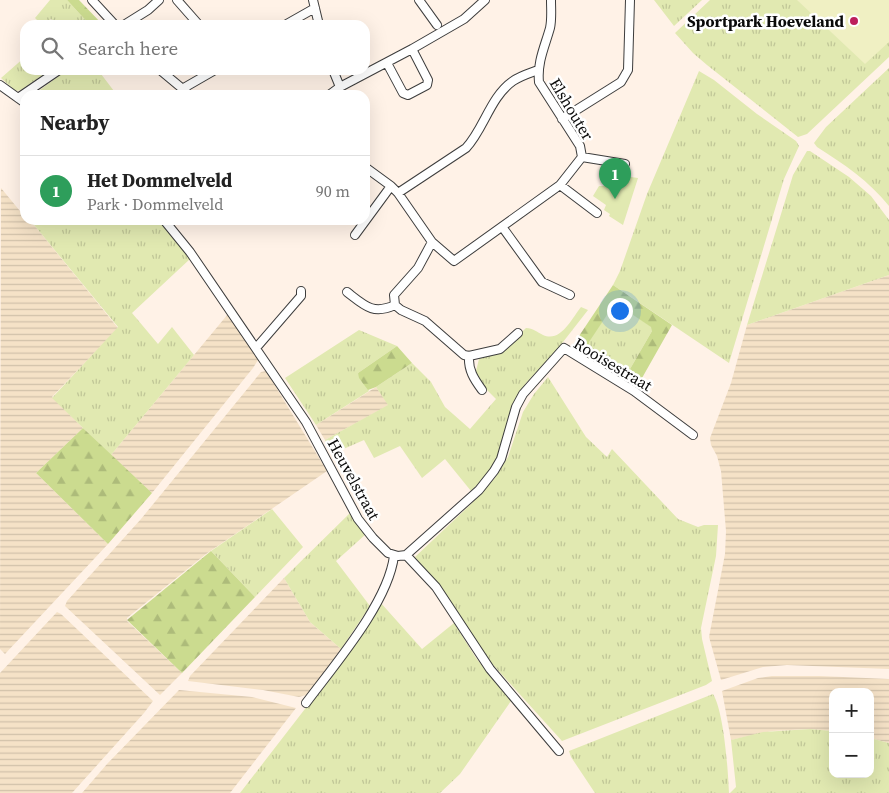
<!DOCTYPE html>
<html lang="en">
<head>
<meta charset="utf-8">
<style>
  :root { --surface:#fff; --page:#f2f2f2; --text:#222; --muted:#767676; --line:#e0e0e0; --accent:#0b8043 }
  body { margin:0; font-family:"Source Serif 4",serif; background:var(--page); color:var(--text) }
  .controls { position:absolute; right:15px; bottom:15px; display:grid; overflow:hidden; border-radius:10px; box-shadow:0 5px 20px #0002 }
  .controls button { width:45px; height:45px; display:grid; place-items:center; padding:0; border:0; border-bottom:1px solid var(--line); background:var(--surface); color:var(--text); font:25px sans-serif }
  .you { position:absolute; left:619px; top:310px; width:18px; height:18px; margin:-12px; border:4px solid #fff; border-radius:50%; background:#1a73e8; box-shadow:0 0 0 8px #1a73e833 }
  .badge { display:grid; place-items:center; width:32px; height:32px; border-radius:50%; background:var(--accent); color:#fff; font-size:16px; font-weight:700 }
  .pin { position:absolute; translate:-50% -41px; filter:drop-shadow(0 1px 2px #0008) }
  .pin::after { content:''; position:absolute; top:26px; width:18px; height:15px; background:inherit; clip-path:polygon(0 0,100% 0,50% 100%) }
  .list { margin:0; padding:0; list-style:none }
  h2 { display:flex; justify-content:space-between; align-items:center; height:65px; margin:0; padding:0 20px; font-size:21px }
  h2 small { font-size:16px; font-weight:400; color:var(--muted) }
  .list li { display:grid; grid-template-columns:32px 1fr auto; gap:15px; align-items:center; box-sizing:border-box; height:70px; padding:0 20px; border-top:1px solid var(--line) }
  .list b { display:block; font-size:19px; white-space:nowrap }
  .list p { margin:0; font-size:16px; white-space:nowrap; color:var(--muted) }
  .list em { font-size:16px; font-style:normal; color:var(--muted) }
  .icon { flex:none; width:28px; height:28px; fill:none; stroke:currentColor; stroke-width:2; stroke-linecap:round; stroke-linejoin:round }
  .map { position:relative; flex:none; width:889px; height:793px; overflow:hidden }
  .search { position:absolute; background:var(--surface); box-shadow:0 5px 20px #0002; left:20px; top:20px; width:350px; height:55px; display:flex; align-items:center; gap:12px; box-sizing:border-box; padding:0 18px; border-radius:15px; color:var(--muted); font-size:19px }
  .panel { position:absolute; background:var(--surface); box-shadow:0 5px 20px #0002; left:20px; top:90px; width:350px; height:135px; border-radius:15px }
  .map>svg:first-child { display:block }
</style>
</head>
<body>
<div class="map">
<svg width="889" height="793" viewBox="0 0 889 793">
  <defs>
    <pattern id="farmland-rules" width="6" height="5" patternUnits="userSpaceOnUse" patternTransform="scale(1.25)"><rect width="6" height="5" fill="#f5e2c7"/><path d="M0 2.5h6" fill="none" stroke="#d1c1aa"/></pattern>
    <pattern id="grass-tufts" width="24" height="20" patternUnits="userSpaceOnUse" patternTransform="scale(1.25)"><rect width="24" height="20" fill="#e1e9b1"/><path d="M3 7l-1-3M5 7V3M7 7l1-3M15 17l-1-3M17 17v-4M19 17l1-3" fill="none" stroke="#c0c697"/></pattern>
    <pattern id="forest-firs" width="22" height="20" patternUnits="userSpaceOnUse" patternTransform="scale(1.25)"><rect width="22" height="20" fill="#cbdb8f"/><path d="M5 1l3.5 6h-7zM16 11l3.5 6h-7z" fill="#adbb7a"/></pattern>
  </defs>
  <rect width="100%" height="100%" fill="#fff2e7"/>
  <path fill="url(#farmland-rules)" d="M1,188L20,211L22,209L25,213V220H30L118,328L52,397L83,428L36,473L108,544L5,654L0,649Z
    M889,275V669L787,665L763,667L721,680L709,637L725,554L726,531L721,471L717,456L711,445L710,438L731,383L747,325Z
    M228,314L258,360L253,368L152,493L111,455Z
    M266,371L327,471L206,554L127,618V621L182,673L160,695L65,606L67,601L141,519L261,372Z
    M376,387L389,405L325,440L316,425Z
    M284,578L310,622L341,649L309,693L306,695L299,697L263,690L188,681L190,676Z
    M57,612L61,614L153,701L144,713L72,793H0V673Z
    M772,676H820L889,679V743L870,738V692H833V731L810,729L772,731L731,740L722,691L758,678Z
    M179,690L252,697L296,708L230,793H82L107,764Z"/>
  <path fill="url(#grass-tufts)" d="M50,0H67L90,25H57L51,19L45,25H36L39,22L35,18Z
    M654,0H702L674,26Z
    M710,0H889V57L807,134L798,137L707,65L693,53L675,33Z
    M25,57V70H50L21,90L15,91L1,78Z
    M889,68V206C869,181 844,164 817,147L814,143L826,127Z
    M67,70H98L117,95H33Z
    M699,71L714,80L757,114L796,141L799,146L784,179L729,363L613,285L620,271L647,194Z
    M807,151H810L849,177L871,196L889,220V275L747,325L793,175Z
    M30,220H160L190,259L132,313L158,344L172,327L194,355L111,455L52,398L118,327Z
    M615,303L652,327V331L630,369L627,370L589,345L588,342Z
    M581,307L588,310L556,351L526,383L518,396L499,455L490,472L471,491L445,459L422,478L400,446L374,458L364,440L332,454L325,440L388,405L376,387L412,363L431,382L445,407L470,429L496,399L480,383L475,375L479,359L484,356L501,352L526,328C533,328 537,332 543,335C561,343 572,318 581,307Z
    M359,330L397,346L358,373L369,391L316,425L285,378Z
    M548,377L586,437L607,457L612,449L678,519L698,527L704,525H718L716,556L701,628L702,639L712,681L706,685L562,741L486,657L441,588L415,557L469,506L495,478L508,457L523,412L534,394Z
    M272,509L303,547L255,597L211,551Z
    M351,512L366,534L336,561L370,606L341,649L310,622L284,578Z
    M380,602L422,649L454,623L476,658L511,701L460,774L440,793H240L325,683Z
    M713,694C724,712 728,770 729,793H595L571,757L569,751Z
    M810,729L833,731V774H870V738L889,743V793H730L736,787L731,740L763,732Z"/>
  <path fill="url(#forest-firs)" fill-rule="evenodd" d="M67,0H79L103,25H90Z
    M613,285L672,325L642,378L635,387L572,349L573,345ZM615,303L651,327L652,331L630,369L627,370L589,345V342Z
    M397,346L412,363L376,387L368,390L359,378L358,373Z
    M83,428L152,493L108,544L36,473Z
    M211,551L255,597L182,673L127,620Z"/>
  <path fill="#e1e9b1" d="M617,175L638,178L623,225L609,216L610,214L604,210L606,205L593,196L599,186H615Z"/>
  <path fill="#f0f0c3" d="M797,0H889V42L865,64Z"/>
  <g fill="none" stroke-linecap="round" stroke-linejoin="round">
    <defs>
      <path id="minor" d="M92,0L115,25
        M177,0L199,25
        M313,0L319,25
        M419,0L437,25
        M124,25L148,10L159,0
        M285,25L315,8
        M387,63L403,93L408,95L427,85L428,80L412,49
        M160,70L190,95
        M333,70L340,87
        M0,85L25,103
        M182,89L215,70
        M329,95L340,87L412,49L464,19L485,0
        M18,98L59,70
        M562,119L621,82L628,70L630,0
        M582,157L625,164
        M365,167L391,186L398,193L432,242L454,261L560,185L582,157L580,146L539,82C537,62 545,46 550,28C552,19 551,9 551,0
        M560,185L597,213
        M398,193L466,148C484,129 490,97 513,81C520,76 530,73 538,70
        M164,220L190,252L306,422L358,519L373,538L388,553L398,556L406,555
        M503,228L542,282L570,295
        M355,235L391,186
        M432,242L418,268L394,295L395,305L401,310L425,321L464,355L469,356L500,349L518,333
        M347,292C365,306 373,315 395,305
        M256,348L301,296V291
        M469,356C468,370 474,379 482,390
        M406,555L479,490L494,471L501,459L516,407L523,394L564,348L634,391L693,435
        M406,555L436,587L490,669L559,751
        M306,703C335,664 388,603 394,556"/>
    </defs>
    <use href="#minor" stroke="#3d3d3d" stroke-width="10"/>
    <use href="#minor" stroke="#fff" stroke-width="8"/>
  </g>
  <circle fill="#bd1f5c" stroke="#fff" stroke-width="2" cx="854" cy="21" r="5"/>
  <g text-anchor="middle" stroke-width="5" stroke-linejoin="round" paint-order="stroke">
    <g font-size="16" font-weight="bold" fill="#0a0a0a" stroke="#fff" text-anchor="end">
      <text x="844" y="27">Sportpark Hoeveland</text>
    </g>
    <g font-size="16" fill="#0a0a0a" stroke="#fff">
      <text transform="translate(572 109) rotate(59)" y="6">Elshouter</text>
      <text transform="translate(613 364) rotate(31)" y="6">Rooisestraat</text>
      <text transform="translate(354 479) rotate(61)" y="6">Heuvelstraat</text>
    </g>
  </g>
</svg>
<div class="controls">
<button>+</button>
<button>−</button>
</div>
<div class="you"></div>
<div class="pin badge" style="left:615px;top:199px;background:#2e9e5b">1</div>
<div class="search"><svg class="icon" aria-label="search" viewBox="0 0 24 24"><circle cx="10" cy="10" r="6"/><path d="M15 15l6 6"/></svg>Search here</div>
<section class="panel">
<h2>Nearby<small></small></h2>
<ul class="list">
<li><span class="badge" style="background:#2e9e5b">1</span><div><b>Het Dommelveld</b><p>Park · Dommelveld</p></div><em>90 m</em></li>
</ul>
</section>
</div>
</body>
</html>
